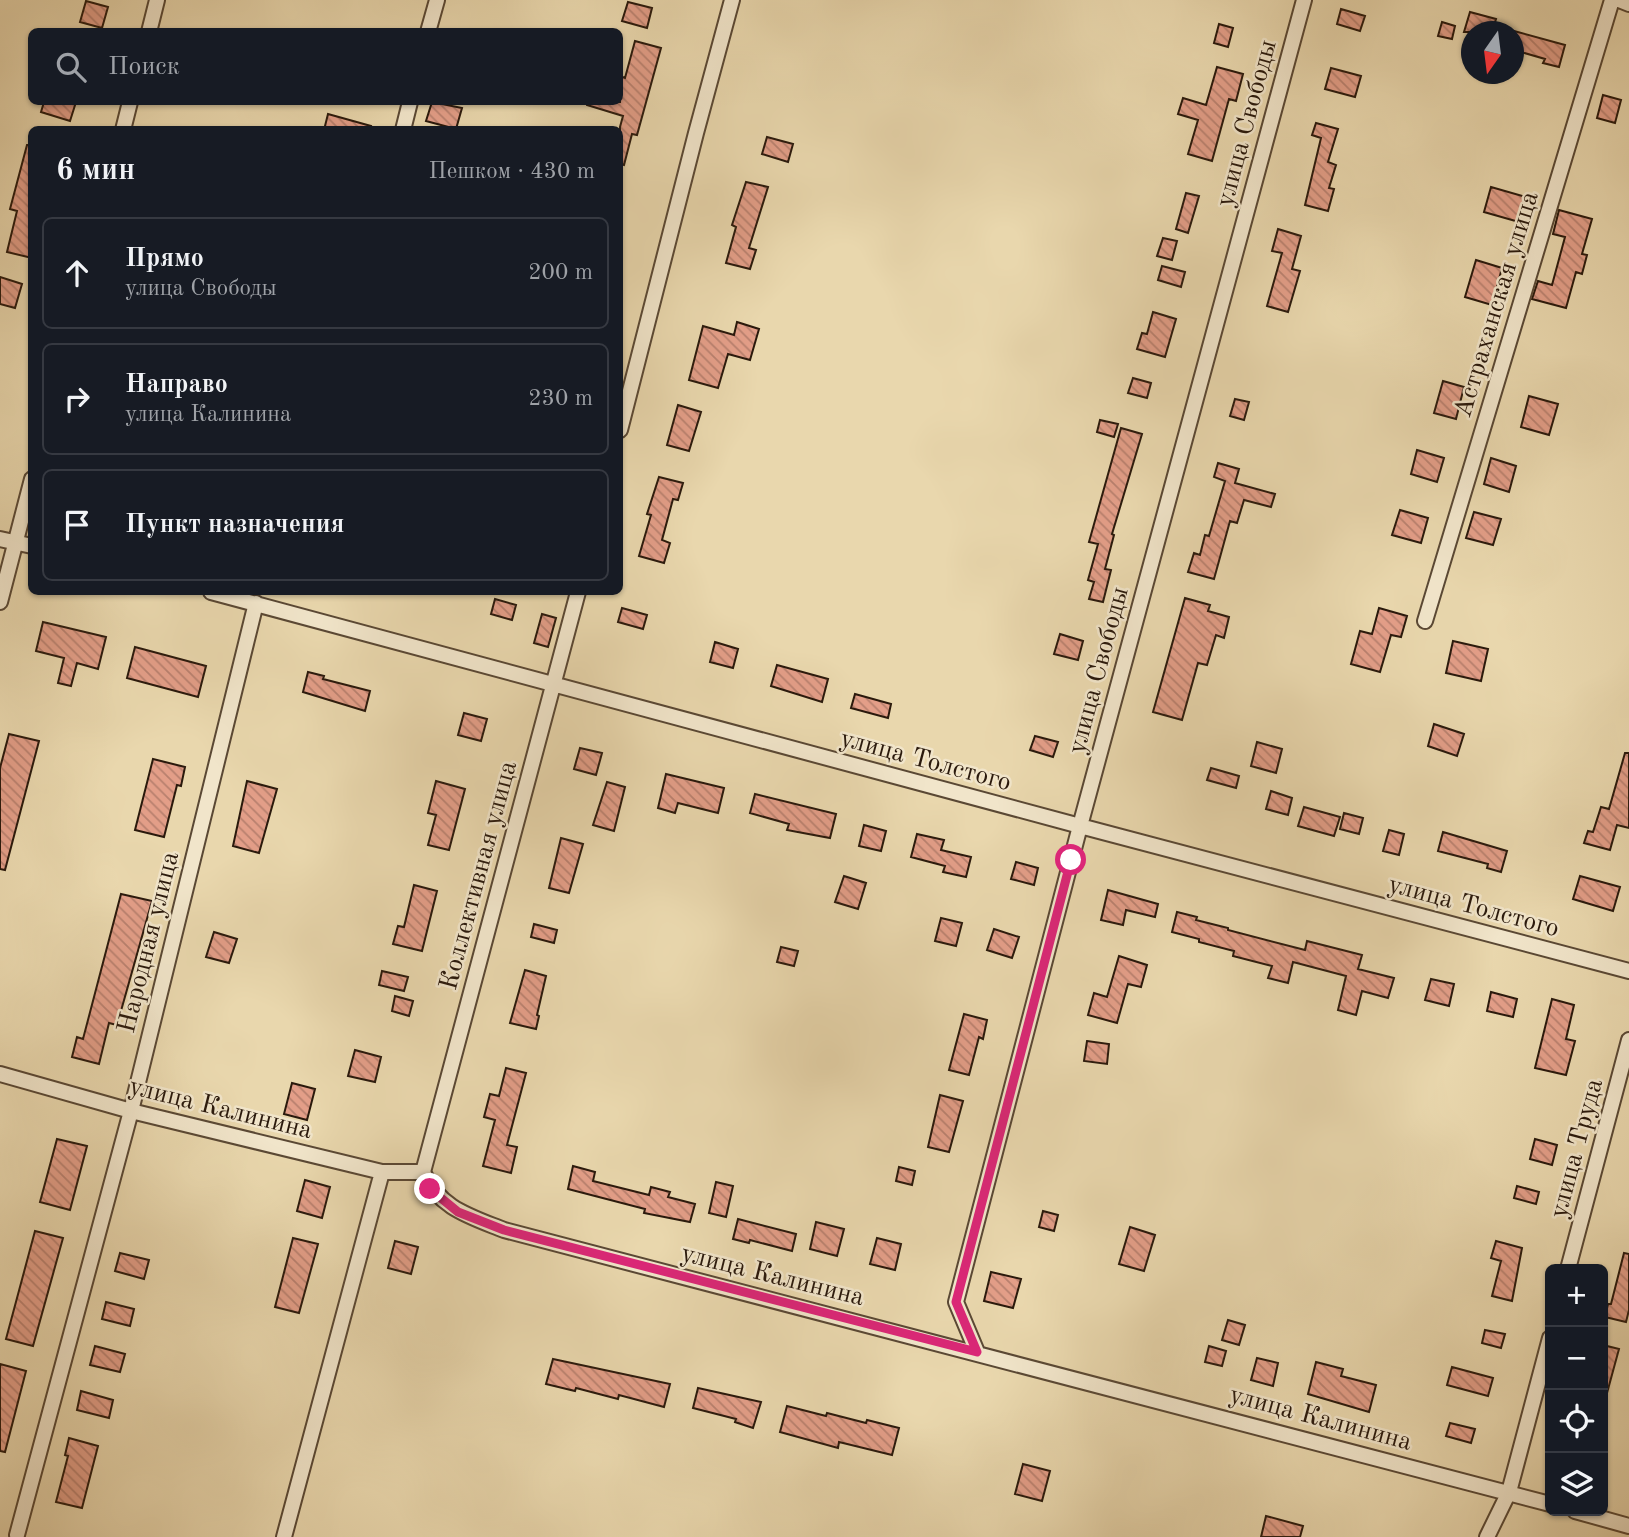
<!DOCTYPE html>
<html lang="ru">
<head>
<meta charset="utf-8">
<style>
  :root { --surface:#171b24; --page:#20242c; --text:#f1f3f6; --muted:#9ea1a6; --line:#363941 }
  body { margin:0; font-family:"Old Standard TT",serif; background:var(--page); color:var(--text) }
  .controls { position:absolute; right:21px; bottom:21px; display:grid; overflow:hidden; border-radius:10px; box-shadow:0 2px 5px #0004 }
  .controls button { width:63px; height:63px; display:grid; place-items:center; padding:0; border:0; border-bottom:2px solid var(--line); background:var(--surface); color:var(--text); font:35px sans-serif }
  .compass { position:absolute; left:1461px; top:21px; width:63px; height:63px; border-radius:50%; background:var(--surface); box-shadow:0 2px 5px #0004; rotate:194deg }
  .stop { position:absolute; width:21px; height:21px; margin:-16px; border:5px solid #db2777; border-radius:50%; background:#fff }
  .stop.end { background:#db2777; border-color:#fff; box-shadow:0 2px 7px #0008 }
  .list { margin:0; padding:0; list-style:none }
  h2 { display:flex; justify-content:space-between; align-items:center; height:91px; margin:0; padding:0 28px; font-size:30px }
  h2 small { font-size:23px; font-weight:400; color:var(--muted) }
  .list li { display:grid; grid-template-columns:46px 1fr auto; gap:21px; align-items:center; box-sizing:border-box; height:112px; margin:0 14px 14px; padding:0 14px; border:2px solid var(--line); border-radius:10px }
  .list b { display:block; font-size:26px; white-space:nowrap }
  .list p { margin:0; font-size:23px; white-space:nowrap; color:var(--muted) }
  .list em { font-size:23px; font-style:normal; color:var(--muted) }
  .icon { flex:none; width:38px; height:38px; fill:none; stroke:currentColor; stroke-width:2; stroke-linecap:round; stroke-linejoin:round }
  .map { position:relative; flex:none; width:1629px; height:1537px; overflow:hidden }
  .search { position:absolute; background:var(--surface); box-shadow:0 2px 5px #0004; left:28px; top:28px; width:595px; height:77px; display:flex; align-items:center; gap:18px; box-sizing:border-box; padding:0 24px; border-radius:10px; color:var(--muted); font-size:26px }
  .panel { position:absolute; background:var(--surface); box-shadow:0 2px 5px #0004; left:28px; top:126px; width:595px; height:469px; border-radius:10px }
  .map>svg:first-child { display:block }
</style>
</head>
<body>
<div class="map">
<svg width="1629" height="1537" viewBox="0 0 1629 1537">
  <defs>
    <pattern id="building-back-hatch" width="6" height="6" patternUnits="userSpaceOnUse" patternTransform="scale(1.75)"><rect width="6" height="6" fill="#e39e88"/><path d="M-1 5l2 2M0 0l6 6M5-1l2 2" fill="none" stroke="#b8806e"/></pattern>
  </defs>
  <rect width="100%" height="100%" fill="#e9d7ad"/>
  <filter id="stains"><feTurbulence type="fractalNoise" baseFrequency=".00286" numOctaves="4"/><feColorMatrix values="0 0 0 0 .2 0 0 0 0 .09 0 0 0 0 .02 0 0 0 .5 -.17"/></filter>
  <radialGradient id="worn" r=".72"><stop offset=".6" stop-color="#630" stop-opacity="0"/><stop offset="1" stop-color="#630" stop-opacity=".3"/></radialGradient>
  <path fill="url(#building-back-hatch)" stroke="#2a190c" stroke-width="2" d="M86,1L108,7L102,28L80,22Z
    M628,2L652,8L647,28L622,21Z
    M1341,9L1365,16L1360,31L1337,24Z
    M1470,12L1496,19L1492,32H1464Z
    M1442,22L1455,26L1452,39L1438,36Z
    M1219,24L1233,28L1228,47L1214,43Z
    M1514,31L1565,45L1559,67L1543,63L1545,59L1514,50Z
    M635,41L661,48L637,135L632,134L624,165L620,164V127L623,116L587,105V102H620V76L625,78Z
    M1217,67L1243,74L1236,101L1229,99L1212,161L1188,154L1198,120L1178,114L1183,98L1206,105Z
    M1331,68L1361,76L1355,97L1325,89Z
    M1603,95L1621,100L1615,123L1597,118Z
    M44,102H76L70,121L41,112Z
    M432,102L462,108L456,129L426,121Z
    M328,114L371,126L370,130H324Z
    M1316,123L1338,129L1328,162L1336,165L1329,188L1334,189L1328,211L1305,205L1321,138L1312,135Z
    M767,137L793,144L788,162L762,154Z
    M27,145H32V258L7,252L17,211L10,209Z
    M746,182L768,187L749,248L756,250L750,269L726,263L736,227L732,225Z
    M1491,187L1526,197L1519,222L1484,212Z
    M1186,193L1199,196L1188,233L1176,229Z
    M1559,210L1592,219L1582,254L1587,255L1582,274L1576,272L1566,308L1532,299L1538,281L1552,285L1565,237L1553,234Z
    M1278,229L1301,236L1292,269L1300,271L1288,312L1267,306L1282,253L1272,251Z
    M1163,238L1177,241L1172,260L1157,256Z
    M1476,260L1502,268L1492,305L1465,297Z
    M1162,266L1185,272L1181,287L1158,280Z
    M0,277L22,284L15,308L0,304Z
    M1153,312L1176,319L1165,357L1137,349L1142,333L1147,334Z
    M737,322L759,329L750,360L728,354L718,388L689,380L703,326L734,335Z
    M1133,378L1151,383L1147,398L1128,393Z
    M1443,381L1464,387L1456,419L1434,413Z
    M1529,396L1558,404L1549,435L1521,427Z
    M1235,399L1249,402L1244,420L1230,416Z
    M678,405L701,412L689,451L667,445Z
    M1100,420L1118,424L1114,437L1097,432Z
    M1121,428L1142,434L1112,534L1114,535L1105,569L1111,570L1103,602L1089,599L1094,582L1088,580L1098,544L1089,542Z
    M1417,450L1444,458L1437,482L1411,474Z
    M1491,458L1516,466L1509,492L1484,484Z
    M1218,463L1239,469L1235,483L1275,494L1271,507L1244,500L1237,523L1230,521L1214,579L1188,572L1194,553L1200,555L1205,535L1209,536L1225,481L1214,477Z
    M659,477L683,483L678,500L673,499L662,540L670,543L664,563L639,556L651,515L647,514Z
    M1400,510L1428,518L1421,543L1392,535Z
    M1474,512L1501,519L1493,545L1466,538Z
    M1185,598L1210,605L1208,611L1229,617L1224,638L1216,635L1207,665L1198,663L1182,720L1153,712Z
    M495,599L516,605L512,620L491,614Z
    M622,608L647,615L643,629L618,622Z
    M1379,608L1407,616L1401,637L1391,635L1380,672L1351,664L1360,631L1372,634Z
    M542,614L556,618L548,647L534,643Z
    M43,622L106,637L98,669L77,663L71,686L58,683L64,658L36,651Z
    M1060,634L1083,641L1078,660L1054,654Z
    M1453,641L1488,649L1481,681L1446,673Z
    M715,642L738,649L733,668L710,662Z
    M135,647L206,666L198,697L127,678Z
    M777,665L828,679L822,702L771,686Z
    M308,672L324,676L323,679L370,691L365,711L303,692Z
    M855,694L891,704L888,718L851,708Z
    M464,713L487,719L481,741L458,735Z
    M1434,724L1464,734L1457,756L1428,746Z
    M9,734L39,741L5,870L0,869V768Z
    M1035,736L1058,742L1053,757L1030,750Z
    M1257,742L1282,749L1276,773L1251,766Z
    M580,748L602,753L596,775L574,769Z
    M1625,753H1629V828L1617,825L1610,850L1584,843L1588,831L1593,832L1601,807L1609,809Z
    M153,759L185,767L181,786L177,785L164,837L135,830Z
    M1211,768L1239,776L1236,788L1207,780Z
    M666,774L724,788L718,813L678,803L675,813L658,808Z
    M247,781L277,789L259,853L233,846Z
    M436,781L465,789L449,850L428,845L436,815L428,813Z
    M607,782L625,787L614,831L593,825Z
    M1271,791L1292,798L1288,815L1266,809Z
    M755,794L836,814L830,838L787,830L789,824L750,813Z
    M1304,807L1340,817L1334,836L1298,826Z
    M1344,813L1363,818L1359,834L1340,829Z
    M864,825L886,831L881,851L859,846Z
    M1389,830L1404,834L1399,855L1383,851Z
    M1443,832L1507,851L1501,872L1487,868L1488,864L1438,851Z
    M917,834L944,840L941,850L971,857L966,877L943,872L945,866L911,857Z
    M561,838L583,844L569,893L549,888Z
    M1016,862L1038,868L1034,885L1011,879Z
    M844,876L866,883L858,909L835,902Z
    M1580,876L1620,887L1613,911L1573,899Z
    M414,885L437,891L422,951L393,944L398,926L404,927Z
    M1108,890L1158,904L1155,917L1126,910L1123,925L1101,920Z
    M121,894L152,901L117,1025L109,1023L99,1064L72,1057L77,1037L83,1039Z
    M1177,912L1197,917L1196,920L1228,928V930L1305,950L1307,941L1362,955L1358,969L1394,978L1388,998L1362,991L1356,1015L1338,1010L1346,976L1293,962L1288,983L1268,978L1272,966L1233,956L1234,951L1199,942V939L1172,932Z
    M941,918L962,923L956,946L935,941Z
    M534,924L557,930L554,943L531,937Z
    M994,929L1019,937L1012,958L987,950Z
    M214,932L237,939L229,963L206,957Z
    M781,947L798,951L794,966L777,962Z
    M1119,956L1147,965L1141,987L1128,984L1117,1023L1088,1015L1094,993L1107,997Z
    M525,970L546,976L537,1015L539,1016L536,1029L510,1023Z
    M382,971L408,977L404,991L379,985Z
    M1431,979L1454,984L1449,1006L1425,1000Z
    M1491,992L1517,999L1513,1017L1487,1011Z
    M395,996L413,1001L409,1016L392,1011Z
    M1552,999L1574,1005L1566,1039L1575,1041L1566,1075L1535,1068Z
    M964,1014L987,1020L983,1039L979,1037L969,1075L949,1070Z
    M1087,1041L1109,1044L1107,1064L1084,1061Z
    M355,1050L381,1057L375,1082L348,1076Z
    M506,1068L526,1073L507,1145L517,1147L511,1173L483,1166L495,1120L484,1117L490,1094L499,1096Z
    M292,1083L315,1089L307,1120L284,1114Z
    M940,1095L963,1101L949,1152L928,1147Z
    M57,1139L87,1146L70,1210L40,1202Z
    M1535,1139L1557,1145L1552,1165L1530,1159Z
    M573,1166L595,1172L593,1181L649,1195L651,1187L670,1192L668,1197L695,1204L690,1222L644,1213L645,1209L568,1189Z
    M899,1167L915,1171L912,1185L896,1181Z
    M305,1180L330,1187L322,1218L297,1211Z
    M716,1182L733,1186L726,1217L709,1213Z
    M1517,1186L1539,1192L1536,1204L1514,1198Z
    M1043,1211L1058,1215L1054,1231L1039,1227Z
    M738,1219L796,1234L792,1251L750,1240L749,1243L733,1239Z
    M816,1222L844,1229L837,1256L810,1249Z
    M1130,1227L1155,1235L1144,1271L1119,1264Z
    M35,1231L63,1238L33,1346L6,1339Z
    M293,1238L318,1244L299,1313L275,1307Z
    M877,1238L901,1244L895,1270L870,1264Z
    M395,1241L418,1247L411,1274L388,1268Z
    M1496,1241L1522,1248L1512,1301L1492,1296L1501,1261L1491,1258Z
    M120,1253L149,1260L144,1279L115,1271Z
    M1624,1253L1629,1254V1310L1626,1322L1605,1317L1608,1304H1611Z
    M991,1272L1021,1279L1013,1308L984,1301Z
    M106,1302L134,1309L130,1326L102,1319Z
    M1228,1320L1245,1325L1239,1345L1222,1340Z
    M1485,1330L1505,1334L1501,1348L1482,1343Z
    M1603,1345L1619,1349L1607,1393L1603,1392Z
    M95,1346L125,1354L120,1372L90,1365Z
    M1209,1346L1226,1351L1222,1366L1205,1362Z
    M1257,1358L1278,1363L1273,1386L1251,1380Z
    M553,1359L670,1384L664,1407L619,1395L618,1399L576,1388L575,1391L546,1384Z
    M1316,1362L1343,1369L1341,1376L1376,1385L1369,1412L1308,1394Z
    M0,1364L26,1371L5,1452L0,1451Z
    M1452,1367L1493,1378L1488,1396L1447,1385Z
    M698,1388L761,1402L753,1428L735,1422L736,1419L693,1408Z
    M81,1391L113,1400L109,1418L77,1410Z
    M787,1406L826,1416L827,1413L866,1423L867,1420L899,1428L892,1455L839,1442L838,1448L780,1432Z
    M1450,1423L1475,1429L1471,1443L1446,1436Z
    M69,1438L98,1446L82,1508L56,1502L68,1456L65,1455Z
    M1023,1464L1050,1471L1042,1501L1015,1494Z
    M1266,1516L1303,1526L1300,1537H1261Z"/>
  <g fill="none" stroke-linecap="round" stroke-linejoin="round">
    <defs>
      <path id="street" d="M1619,0L1629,4
        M149,32L157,0
        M428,32L437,0
        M123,130L130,102
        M403,130L410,102
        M620,430L696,133L732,0
        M0,539L32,546
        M211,592L1080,826L1629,971
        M0,602L32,479
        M1425,621L1612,0
        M0,1074L131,1111L382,1172H423C439,1208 469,1216 504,1230L1550,1504
        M423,1172L578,592
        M1568,1269L1629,1040
        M977,1352L956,1302L1080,826L1304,0
        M1575,1511L1629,1526
        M17,1535L131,1111L256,603
        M284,1537L382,1172
        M1487,1537L1509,1492L1550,1338"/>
    </defs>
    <use href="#street" stroke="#5a4834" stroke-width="18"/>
    <use href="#street" stroke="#f1e5ca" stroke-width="14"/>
  </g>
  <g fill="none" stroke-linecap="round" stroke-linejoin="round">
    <path stroke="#db2777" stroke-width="9" d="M430,1189L458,1212L504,1230L977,1352L956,1302L1071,860"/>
  </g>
  <g text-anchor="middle" stroke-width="5" stroke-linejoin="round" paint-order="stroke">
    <g font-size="26" fill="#2a190c" stroke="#f1e5ca">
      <text transform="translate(1245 123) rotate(-75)" y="9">улица Свободы</text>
      <text transform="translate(1495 304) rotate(-73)" y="9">Астраханская улица</text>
      <text transform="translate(1097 670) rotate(-75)" y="9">улица Свободы</text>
      <text transform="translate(926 759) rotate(15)" y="9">улица Толстого</text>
      <text transform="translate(477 875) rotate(-75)" y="9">Коллективная улица</text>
      <text transform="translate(1474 905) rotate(15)" y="9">улица Толстого</text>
      <text transform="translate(147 942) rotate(-76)" y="9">Народная улица</text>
      <text transform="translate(221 1107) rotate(14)" y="9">улица Калинина</text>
      <text transform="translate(1575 1148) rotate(-75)" y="9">улица Труда</text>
      <text transform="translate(773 1274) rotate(14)" y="9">улица Калинина</text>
      <text transform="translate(1321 1417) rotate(15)" y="9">улица Калинина</text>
    </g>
  </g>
  <rect width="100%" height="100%" filter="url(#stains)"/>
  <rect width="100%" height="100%" fill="url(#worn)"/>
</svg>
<div class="controls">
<button>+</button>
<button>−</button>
<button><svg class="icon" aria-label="locate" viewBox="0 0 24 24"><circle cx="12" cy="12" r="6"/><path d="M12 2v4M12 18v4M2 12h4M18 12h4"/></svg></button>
<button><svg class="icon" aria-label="layers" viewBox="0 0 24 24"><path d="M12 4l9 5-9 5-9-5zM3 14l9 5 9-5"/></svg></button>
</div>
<svg class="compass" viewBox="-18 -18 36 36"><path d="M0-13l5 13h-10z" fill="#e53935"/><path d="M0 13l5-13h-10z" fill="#9ea1a6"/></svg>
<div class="stop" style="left:1071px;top:860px"></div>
<div class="stop end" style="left:430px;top:1189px"></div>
<div class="search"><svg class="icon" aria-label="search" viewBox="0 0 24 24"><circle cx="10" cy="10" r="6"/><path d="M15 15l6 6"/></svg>Поиск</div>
<section class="panel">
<h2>6 мин<small>Пешком · 430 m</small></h2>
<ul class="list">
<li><svg class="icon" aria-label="ahead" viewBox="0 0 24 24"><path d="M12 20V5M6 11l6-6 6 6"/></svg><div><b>Прямо</b><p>улица Свободы</p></div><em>200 m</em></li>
<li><svg class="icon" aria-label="right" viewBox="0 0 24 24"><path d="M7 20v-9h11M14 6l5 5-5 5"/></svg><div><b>Направо</b><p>улица Калинина</p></div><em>230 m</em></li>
<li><svg class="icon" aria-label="arrive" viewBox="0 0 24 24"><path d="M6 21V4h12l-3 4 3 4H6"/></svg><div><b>Пункт назначения</b></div></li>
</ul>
</section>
</div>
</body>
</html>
